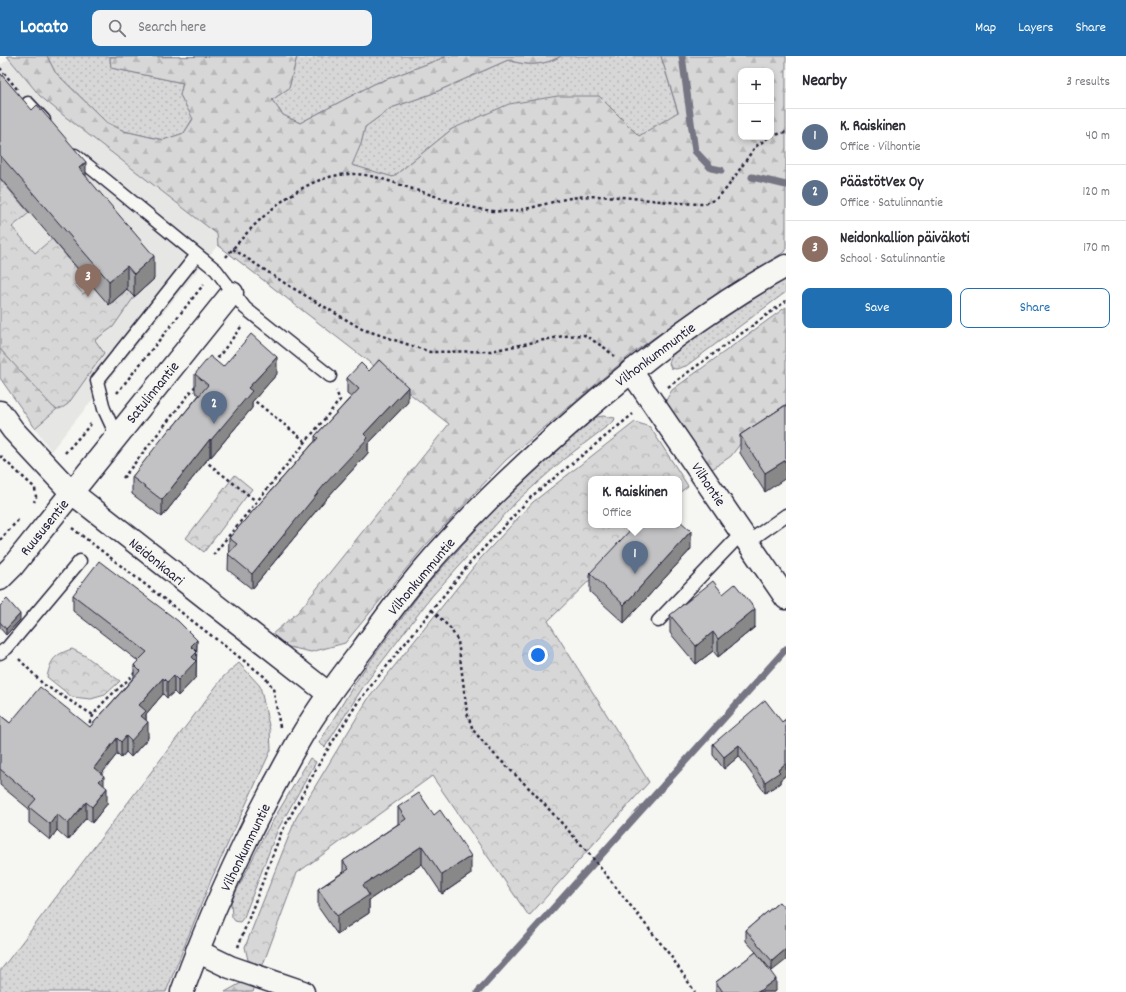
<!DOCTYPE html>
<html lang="en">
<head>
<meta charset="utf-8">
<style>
  :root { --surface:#fff; --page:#f2f2f3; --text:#2b2b33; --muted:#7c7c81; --line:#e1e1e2; --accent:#1f6fb2 }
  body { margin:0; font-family:Dekko,sans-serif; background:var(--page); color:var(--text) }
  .controls { position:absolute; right:12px; top:12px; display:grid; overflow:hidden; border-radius:8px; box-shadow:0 2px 6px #0003 }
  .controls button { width:36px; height:36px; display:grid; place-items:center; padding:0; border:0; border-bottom:1px solid var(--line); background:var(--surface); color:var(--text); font:20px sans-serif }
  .you { position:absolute; left:538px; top:599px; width:14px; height:14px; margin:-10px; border:3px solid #fff; border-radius:50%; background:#1a73e8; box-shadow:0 0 0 6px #1a73e833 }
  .badge { display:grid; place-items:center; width:26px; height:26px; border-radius:50%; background:var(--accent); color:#fff; font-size:13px; font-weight:700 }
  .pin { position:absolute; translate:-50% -33px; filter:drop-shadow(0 1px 2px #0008) }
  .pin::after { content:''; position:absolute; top:21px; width:14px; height:12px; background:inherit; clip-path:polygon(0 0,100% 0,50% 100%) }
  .popup { position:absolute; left:588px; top:420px; width:94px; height:52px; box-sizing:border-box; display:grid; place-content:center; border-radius:8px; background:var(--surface); filter:drop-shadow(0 1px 3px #0005); font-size:13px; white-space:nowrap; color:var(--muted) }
  .popup b { font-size:15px; color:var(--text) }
  .popup::after { content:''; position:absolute; left:50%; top:100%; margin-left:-8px; border:8px solid transparent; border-top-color:var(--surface) }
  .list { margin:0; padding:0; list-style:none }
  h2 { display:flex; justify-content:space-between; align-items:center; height:52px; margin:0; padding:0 16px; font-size:17px }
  h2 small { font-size:13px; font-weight:400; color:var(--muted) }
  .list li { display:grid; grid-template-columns:26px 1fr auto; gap:12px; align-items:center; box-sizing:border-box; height:56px; padding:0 16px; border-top:1px solid var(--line) }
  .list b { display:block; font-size:15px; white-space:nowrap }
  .list p { margin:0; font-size:13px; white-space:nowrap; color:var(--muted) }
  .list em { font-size:13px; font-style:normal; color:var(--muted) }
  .actions { display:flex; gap:8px; padding:12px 16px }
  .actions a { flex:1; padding:9px 0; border:1px solid var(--accent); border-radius:8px; text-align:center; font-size:14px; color:var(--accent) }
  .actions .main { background:var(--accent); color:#fff }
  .icon { flex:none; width:22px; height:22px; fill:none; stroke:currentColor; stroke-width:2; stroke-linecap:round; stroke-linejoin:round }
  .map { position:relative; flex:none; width:786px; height:936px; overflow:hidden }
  header { display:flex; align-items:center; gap:24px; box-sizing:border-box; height:56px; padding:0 20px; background:var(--accent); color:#fff }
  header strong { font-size:19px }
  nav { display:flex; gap:22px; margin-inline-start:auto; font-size:14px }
  .search { width:280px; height:36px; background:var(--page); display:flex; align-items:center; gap:10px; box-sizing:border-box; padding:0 14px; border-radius:8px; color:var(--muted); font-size:15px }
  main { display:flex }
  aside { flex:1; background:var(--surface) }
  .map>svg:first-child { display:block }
</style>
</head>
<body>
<header>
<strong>Locato</strong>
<div class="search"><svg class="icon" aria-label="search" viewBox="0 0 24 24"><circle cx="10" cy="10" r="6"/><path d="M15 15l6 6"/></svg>Search here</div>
<nav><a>Map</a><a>Layers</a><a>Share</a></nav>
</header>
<main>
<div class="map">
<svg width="786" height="936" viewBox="0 0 786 936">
  <defs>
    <pattern id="grass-dots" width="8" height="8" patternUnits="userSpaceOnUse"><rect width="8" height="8" fill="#d7d7d7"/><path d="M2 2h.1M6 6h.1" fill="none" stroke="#b8b8b9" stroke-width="1.8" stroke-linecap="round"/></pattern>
    <pattern id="forest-firs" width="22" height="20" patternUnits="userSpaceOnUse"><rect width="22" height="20" fill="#d7d7d7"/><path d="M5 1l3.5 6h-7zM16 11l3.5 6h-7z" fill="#b8b8b9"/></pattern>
    <pattern id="park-crowns" width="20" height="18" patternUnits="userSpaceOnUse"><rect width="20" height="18" fill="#d7d7d7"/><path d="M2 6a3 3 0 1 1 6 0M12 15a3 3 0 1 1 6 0" fill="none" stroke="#b8b8b9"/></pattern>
  </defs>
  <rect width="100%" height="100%" fill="#f6f6f2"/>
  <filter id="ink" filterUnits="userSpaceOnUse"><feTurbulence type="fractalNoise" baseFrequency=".025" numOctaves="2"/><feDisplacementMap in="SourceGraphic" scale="8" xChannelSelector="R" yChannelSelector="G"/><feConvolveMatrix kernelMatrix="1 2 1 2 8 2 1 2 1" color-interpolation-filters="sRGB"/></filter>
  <g filter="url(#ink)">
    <path fill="#e6e6e4" d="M9,3L40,40L63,59L217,178L218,189L51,395L35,372L56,353L0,293V9Z"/>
    <path fill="url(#grass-dots)" stroke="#7c7c89" d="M47,0H172L168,2H110L111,12L183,27L180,39L193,62L184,77L163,84L124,75L106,66L55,16Z
      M297,0H448L374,28L300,67L283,59L272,44L289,32Z
      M561,0H661L678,57L639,80L599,40L452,73L393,121L347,109L361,88L365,71L391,52L431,38L508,4C526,10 544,10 561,0Z
      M786,222V236L686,310L676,313L671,312L669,307L673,297L701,277Z
      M603,360L615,362L614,365L564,403L516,446L432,540L365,628L325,691L319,687L358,622L424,532L508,438L591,362Z
      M239,607L260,630L270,674L271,694L211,824L166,936H0V915L224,620Z
      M310,702L316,706L278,773L244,861L240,866L235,865L232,861L231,846L265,778Z"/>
    <path fill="url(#forest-firs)" stroke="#7c7c89" fill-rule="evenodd" d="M7,0H47L55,16L106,66L124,75L163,84L184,77L193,63L180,39L183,27L111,12L110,1L297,0L289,32L272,44L283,59L300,67L374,28L448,0H561C544,10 526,10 508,4L431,38L391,52L365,71L361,88L352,109L393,121L452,73L509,48L558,40H599L639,80L678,56L661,0H786V195L716,238L634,296L506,404L425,490L345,587L311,596L280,589L270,580L298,556L449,368L218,189L217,178L63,59L40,40ZM741,15H771V81H741Z
      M786,251V348L750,375L731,400L708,416L665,346L672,334Z
      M0,293L57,353L35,372L0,322Z
      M241,927L255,930L253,936H225Z"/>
    <path fill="url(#park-crowns)" stroke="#7c7c89" d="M0,123L29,157L12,171L35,197L52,183L84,221L75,229L83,238L93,230L127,233L134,241L113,271L95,284L104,297L68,348C62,352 59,355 53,351L0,293Z
      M635,366L650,371L688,430L679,437V423H591V469H646L548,565L649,726L529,860L432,720L297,817L262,911L248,904L245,891L296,762L368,643L480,503L533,446Z
      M235,419L252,433L204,496L186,482Z
      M72,593L84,599L120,625L105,639L91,643L72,641L47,621C51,603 54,599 72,593Z"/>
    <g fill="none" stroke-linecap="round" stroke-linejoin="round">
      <path stroke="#757583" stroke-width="7" d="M682,0L695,95L711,112L721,114
        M752,121L786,129
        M478,936L786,593"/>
      <defs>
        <path id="service" d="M28,47L44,64
          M75,99L216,214L245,252L330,320
          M116,379L104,353L97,325L197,199
          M748,486L786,459
          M658,565L742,477
          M0,597L7,592L80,505"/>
        <path id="minor" d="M631,315L786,542
          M0,356L13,374L71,436L329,638
          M0,523L12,511L232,237
          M197,895L230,911L303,936"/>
        <path id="tertiary" d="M182,936C213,850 253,765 298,686C317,653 339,624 362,594C376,575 390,555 405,536C457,470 519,412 582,357C645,302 712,250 786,210"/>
      </defs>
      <use href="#service" stroke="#22223b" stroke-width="15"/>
      <use href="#minor" stroke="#22223b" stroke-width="25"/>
      <use href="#tertiary" stroke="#22223b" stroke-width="25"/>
      <path stroke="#22223b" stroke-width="2.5" stroke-dasharray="3 3" stroke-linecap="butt" d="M0,12L17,33
        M771,80L786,76
        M233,193L286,228L362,273L430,296L491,295L563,280L584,279L605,292L614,300
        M226,201C256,164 301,119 351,118C372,117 402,130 422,136C446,143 469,153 495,155C524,158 550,144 578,141C621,137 663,148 705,148L716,143L727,132L755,91L769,81
        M214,307L241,271
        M668,331L786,245
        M117,337L204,228
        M251,342L305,385
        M65,397L91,368
        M0,400L35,432L36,441L34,446
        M204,404L256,445
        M123,422L197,328
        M72,472L265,621L273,632L280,671
        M0,484L20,462
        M213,499L340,344L336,335
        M432,554L450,572L458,585L467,657L473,674L490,694L535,738L587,795L670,899L695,936
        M19,603L43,628L93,659
        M88,673C93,648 121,634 136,615
        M238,891L281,777L323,701L358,646L469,508L532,440L633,358"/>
      <use href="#service" stroke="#f6f6f2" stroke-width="12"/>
      <use href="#minor" stroke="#f6f6f2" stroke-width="22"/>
      <use href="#tertiary" stroke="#f6f6f2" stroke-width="22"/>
    </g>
    <path fill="#a7a7a9" stroke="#22223b" d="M0,17L86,121L154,223L134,241L127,233L109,249L0,122Z
      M223,311L277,318L252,346V352L211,401L210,400L162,461L132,438V421L199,339L195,336V318Z
      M369,315L408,346L368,388V397L325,444L252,533L228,514L229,482L315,385V380L351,341L347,338V322Z
      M786,349L765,436L740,397V379Z
      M691,493L624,567L590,536V517Z
      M723,538L755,571L718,601L713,595L696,608L670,577V559Z
      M73,539L197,584L196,621L178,640L174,636L167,642L163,638L146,658V664L148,682L131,701L126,696L121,702L117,698L101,718L107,748L92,767L86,762L68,784L57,774L50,784L29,767V753L0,729V659L10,667L90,671L134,621V609L138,605L73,555Z
      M0,550L20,564L6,579L0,572Z
      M786,663V719L780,724V727L765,737L739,700L724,713L713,699V688L782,666Z
      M398,751L471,818L442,838L422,808L369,844V857L337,878L318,851V833L343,816V805L398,768Z
      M779,846L772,915L759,900L776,935L775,936H716V926L756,896L746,885V874Z"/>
    <path fill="#888889" stroke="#22223b" d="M86,106V129L79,112Z
      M154,200V223L134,241V218Z
      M127,210V233L109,249V225Z
      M277,301V318L252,346V352L211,401V384L248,332Z
      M408,331V346L368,388V397L325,444L252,533V518L364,378Z
      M210,383V400L162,461V444Z
      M786,404V422L765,436V417Z
      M691,475V493L624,567V549Z
      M755,553V571L718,601V583Z
      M20,558V564L6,579V573Z
      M713,576V595L696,608V590Z
      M197,584L196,621L178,640V624L191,590Z
      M174,620V636L167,642V626Z
      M163,622V638L146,658V668L148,666V682L131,701V685L139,649Z
      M126,680V696L121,702V686Z
      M117,682V698L94,728V712Z
      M739,689V700L724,713V701Z
      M786,707V719L780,724V727L765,737V726Z
      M104,720V736L99,725Z
      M107,732V748L92,767V751Z
      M86,746V762L68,784V768Z
      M57,758V774L50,784V768Z
      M422,790V808L369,844V857L337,878V860L363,829Z
      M471,800V818L442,838V819Z
      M786,893V904L772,915V905Z
      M776,923V935L775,936H758Z"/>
    <path fill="#c2c2c4" stroke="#22223b" d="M0,17L32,54L37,49L86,106L79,112L154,200L134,218L127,210L109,225L0,99Z
      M251,278L277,301L248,332L252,335L211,384L210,383L162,444L132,421L171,371L172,372L208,329L195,318L210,300L223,311Z
      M379,304L408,331L364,378L368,382L325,428L252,518L228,498L237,488L229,482L318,382L315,380L359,333L347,322L361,307L369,315Z
      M786,349V404L765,417L740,379Z
      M679,464L691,475L624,549L590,517L635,469H679Z
      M99,505L178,565L197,584L191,590L197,596L192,601L196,605L178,624L174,620L167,626L163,622L139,649L146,655L141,660L148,666L131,685L126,680L121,686L117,682L94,712L104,720L99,725L107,732L92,751L86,746L68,768L57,758L50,768L29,751L36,743L0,713V659L10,667L40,631L90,671L140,615L134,609L147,596L73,539Z
      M713,525L723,538L735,528L755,553L718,583L713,576L696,590L670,559Z
      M7,543L20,558L6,573L0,566V550Z
      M765,644L782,666L786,663V707L778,714L780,716L765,726L739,689L724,701L713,688Z
      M419,737L434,759L440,754L471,800L442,819L422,790L363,829L369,839L337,860L318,833L349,813L343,805L406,763L398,751Z
      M779,846L786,854V893L772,905L746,874Z
      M756,896L776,923L758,936H723L716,926Z"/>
  </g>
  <g text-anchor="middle" stroke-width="3" stroke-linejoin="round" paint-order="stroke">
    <g font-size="15" fill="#22223b" stroke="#f6f6f2">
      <text transform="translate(655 298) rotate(-37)" y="5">Vilhonkummuntie</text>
      <text transform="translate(152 336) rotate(-51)" y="5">Satulinnantie</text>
      <text transform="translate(709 428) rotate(56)" y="5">Vilhontie</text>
      <text transform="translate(44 471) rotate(-51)" y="5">Ruususentie</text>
      <text transform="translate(157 505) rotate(39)" y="5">Neidonkaari</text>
      <text transform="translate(421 520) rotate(-50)" y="5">Vilhonkummuntie</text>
      <text transform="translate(245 791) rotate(-64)" y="5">Vilhonkummuntie</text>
    </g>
  </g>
</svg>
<div class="controls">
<button>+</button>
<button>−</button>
</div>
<div class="you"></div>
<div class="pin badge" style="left:635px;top:518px;background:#5c6f8a">1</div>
<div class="popup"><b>K. Raiskinen</b>Office</div>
<div class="pin badge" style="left:214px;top:368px;background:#5c6f8a">2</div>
<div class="pin badge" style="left:88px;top:241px;background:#8d6e63">3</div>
</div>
<aside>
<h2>Nearby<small>3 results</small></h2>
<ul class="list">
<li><span class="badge" style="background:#5c6f8a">1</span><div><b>K. Raiskinen</b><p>Office · Vilhontie</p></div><em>40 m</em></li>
<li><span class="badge" style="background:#5c6f8a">2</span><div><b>PäästötVex Oy</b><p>Office · Satulinnantie</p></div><em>120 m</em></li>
<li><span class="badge" style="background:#8d6e63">3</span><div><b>Neidonkallion päiväkoti</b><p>School · Satulinnantie</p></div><em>170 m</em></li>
</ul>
<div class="actions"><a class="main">Save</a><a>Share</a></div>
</aside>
</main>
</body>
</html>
